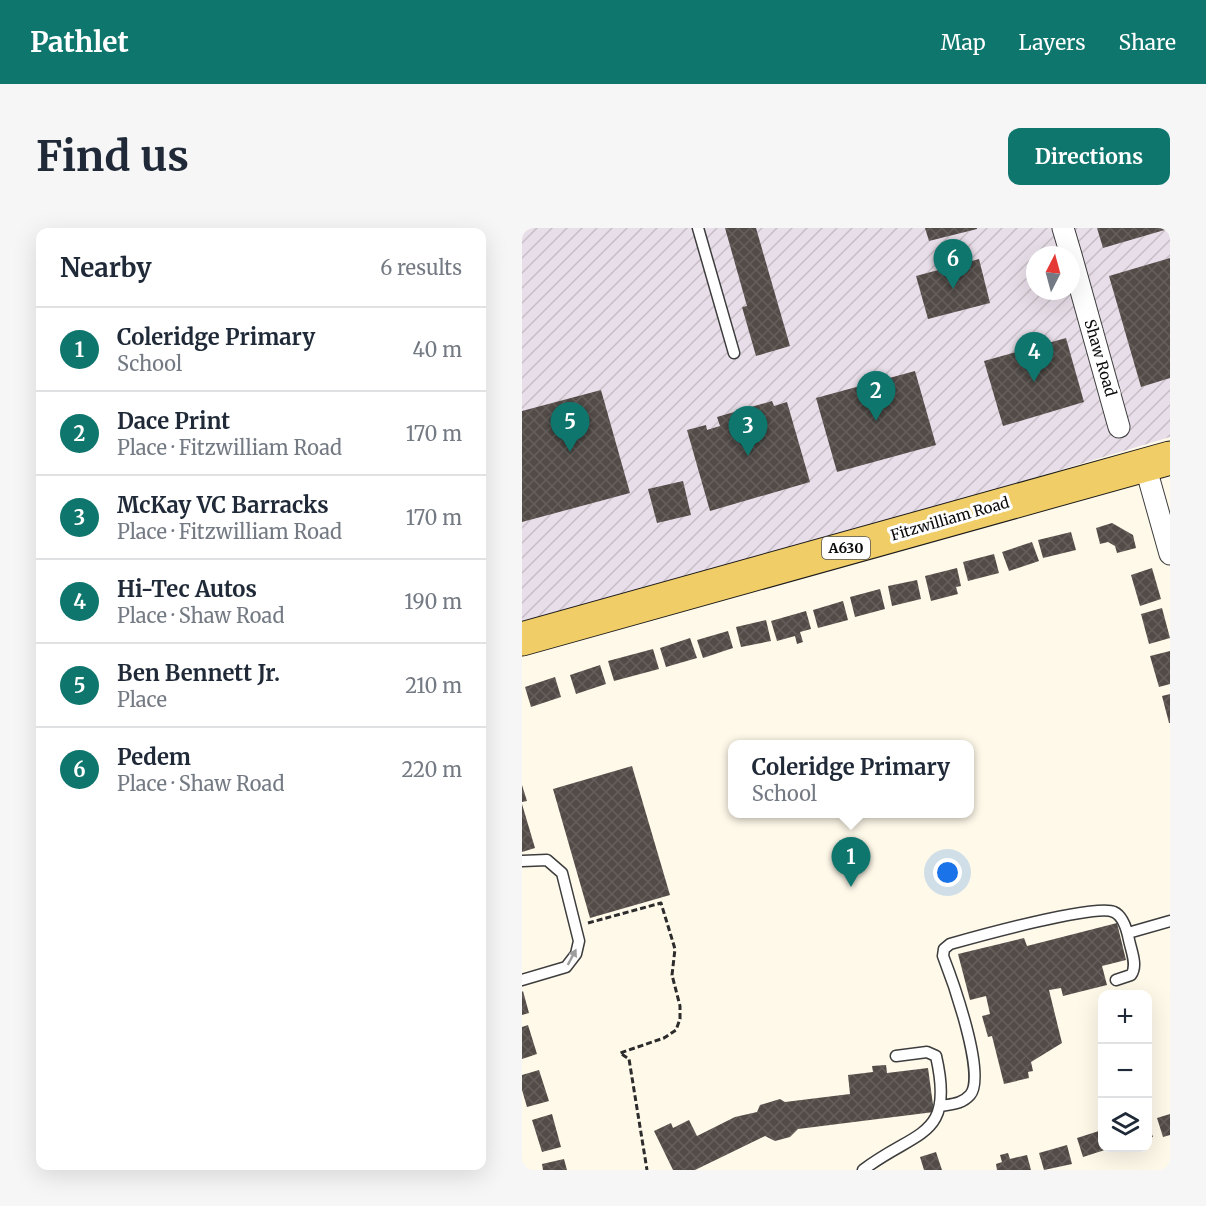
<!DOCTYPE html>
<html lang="en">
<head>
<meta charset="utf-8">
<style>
  :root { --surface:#fff; --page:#f6f6f7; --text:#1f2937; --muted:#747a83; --line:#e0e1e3; --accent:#0f766e }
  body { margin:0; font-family:Merriweather,serif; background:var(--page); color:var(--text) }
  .controls { position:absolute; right:18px; bottom:18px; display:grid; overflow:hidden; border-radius:12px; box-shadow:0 6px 24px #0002 }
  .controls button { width:54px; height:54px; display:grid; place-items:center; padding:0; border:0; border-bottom:2px solid var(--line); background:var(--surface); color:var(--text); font:30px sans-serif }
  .compass { position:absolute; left:504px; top:18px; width:54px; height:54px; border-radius:50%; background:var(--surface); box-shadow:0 6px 24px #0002; rotate:6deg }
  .you { position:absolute; left:426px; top:645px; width:21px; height:21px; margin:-15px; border:4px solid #fff; border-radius:50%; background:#1a73e8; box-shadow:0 0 0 9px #1a73e833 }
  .badge { display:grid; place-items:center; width:39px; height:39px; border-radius:50%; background:var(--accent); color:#fff; font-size:20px; font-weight:700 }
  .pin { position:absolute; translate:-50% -50px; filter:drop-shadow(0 2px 3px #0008) }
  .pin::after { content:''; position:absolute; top:32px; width:21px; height:18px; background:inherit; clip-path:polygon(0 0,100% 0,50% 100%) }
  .popup { position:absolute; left:206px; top:512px; width:246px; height:78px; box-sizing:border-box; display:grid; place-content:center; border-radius:12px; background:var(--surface); filter:drop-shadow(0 2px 4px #0005); font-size:20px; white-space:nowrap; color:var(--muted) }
  .popup b { font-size:22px; color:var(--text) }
  .popup::after { content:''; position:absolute; left:50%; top:100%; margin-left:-12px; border:12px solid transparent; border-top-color:var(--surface) }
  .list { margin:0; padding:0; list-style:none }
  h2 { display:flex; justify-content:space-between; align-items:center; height:78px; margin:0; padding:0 24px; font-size:26px }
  h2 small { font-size:20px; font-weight:400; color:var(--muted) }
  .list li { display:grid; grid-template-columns:39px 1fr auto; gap:18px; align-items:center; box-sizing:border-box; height:84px; padding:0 24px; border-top:2px solid var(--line) }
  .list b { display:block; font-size:22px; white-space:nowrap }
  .list p { margin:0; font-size:20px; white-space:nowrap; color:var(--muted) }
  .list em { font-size:20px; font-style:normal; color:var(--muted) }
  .icon { flex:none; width:33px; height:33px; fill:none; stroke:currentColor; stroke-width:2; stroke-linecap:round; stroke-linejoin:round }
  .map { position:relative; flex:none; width:648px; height:942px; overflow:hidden; border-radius:12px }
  header { display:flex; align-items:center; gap:36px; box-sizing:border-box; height:84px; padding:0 30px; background:var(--accent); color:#fff }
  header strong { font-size:28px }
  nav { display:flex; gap:33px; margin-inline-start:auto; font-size:21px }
  .intro { display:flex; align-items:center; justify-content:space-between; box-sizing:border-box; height:144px; padding:0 36px }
  h1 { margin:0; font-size:42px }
  .button { padding:15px 27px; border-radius:12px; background:var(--accent); color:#fff; font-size:21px; font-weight:700 }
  main { display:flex; gap:36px; padding:0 36px }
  aside { flex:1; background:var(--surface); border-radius:12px; box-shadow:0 6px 24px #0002 }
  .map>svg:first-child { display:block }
</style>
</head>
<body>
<header>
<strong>Pathlet</strong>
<nav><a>Map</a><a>Layers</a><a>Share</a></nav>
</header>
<div class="intro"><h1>Find us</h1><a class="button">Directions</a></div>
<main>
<aside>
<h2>Nearby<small>6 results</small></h2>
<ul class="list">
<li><span class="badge">1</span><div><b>Coleridge Primary</b><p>School</p></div><em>40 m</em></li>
<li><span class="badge">2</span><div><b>Dace Print</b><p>Place · Fitzwilliam Road</p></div><em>170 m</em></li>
<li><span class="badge">3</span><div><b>McKay VC Barracks</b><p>Place · Fitzwilliam Road</p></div><em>170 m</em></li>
<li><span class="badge">4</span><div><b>Hi-Tec Autos</b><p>Place · Shaw Road</p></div><em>190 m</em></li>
<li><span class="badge">5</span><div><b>Ben Bennett Jr.</b><p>Place</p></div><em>210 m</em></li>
<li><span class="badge">6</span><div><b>Pedem</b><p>Place · Shaw Road</p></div><em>220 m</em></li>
</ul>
</aside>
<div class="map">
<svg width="648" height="942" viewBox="0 0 648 942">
  <defs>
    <pattern id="industrial-furrows" width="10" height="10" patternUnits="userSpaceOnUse" patternTransform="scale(1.5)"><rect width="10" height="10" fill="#e8dee9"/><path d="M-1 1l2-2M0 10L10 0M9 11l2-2" fill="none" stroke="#c6bdc6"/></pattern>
    <pattern id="building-cross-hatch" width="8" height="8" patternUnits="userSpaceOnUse" patternTransform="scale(1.5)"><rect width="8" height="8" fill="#524b47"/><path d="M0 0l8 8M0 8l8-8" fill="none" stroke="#66605d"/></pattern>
  </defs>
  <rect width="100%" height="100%" fill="#fef9e9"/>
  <path fill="url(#industrial-furrows)" fill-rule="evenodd" d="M0,0H648V209L0,404ZM513,27H549V63H513Z"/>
  <path fill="url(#building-cross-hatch)" d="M203,0H234L268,118L234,128L220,79L225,78Z
    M403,0H455V1L407,13Z
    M575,0H646V1L581,20Z
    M648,30V150L619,159L587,48Z
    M457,31L468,75L406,91L394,48Z
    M544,110L562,174L481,198L462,133Z
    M393,143L414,217L315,244L294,170Z
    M79,162L108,265L0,294V183Z
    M250,173L252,178L265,174L288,254L188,283L165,202L184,197L185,202L198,198L195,189Z
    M161,253L169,287L135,295L126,261Z
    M590,295L611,307L614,320L595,325L593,318L586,314L578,316L574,300Z
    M549,304L554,322L521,330L516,312Z
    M510,314L517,333L487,343L480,324Z
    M472,326L477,345L446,353L441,334Z
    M435,340L439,358L434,359L436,366L409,373L403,348Z
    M630,340L639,371L618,378L609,347Z
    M395,352L399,371L370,378L366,358Z
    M358,361L363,381L333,389L328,369Z
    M321,373L326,392L296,400L291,382Z
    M640,380L648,410L627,416L619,386Z
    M284,383L289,401L278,404L281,414L275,416L273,408L255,413L249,393Z
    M244,392L249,413L219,419L214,399Z
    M206,403L211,420L181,430L175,412Z
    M168,410L175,430L144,439L138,420Z
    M131,421L137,441L92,453L86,433Z
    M648,423V456L637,459L628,428Z
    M78,437L84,456L54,466L48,447Z
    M33,449L39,469L9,479L3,459Z
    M648,466V495H647L640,468Z
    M110,538L148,667L68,690L31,561Z
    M0,557L5,573L0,574Z
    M0,576L13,620L0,624Z
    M595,695L604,732L580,738L585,757L541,768L539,760L527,762L540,815L509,834L511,843L506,844L507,850L482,856L470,808L466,809L460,788L468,786L464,768L448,772L436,726L502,710L505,718Z
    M1,763L7,785L0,787V764Z
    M6,797L15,826L0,831V799Z
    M364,837L365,845L406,840L412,884L276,901L268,909L253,913L243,908L173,942H151L132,903L149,895L151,900L167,892L175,908L213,889L235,884L238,877L258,871L263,874L328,866L326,847L351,844L350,838Z
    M17,842L27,873L5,879L0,862V847Z
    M30,886L39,919L20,924L10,892Z
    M648,886V907L641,909L635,890Z
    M626,895L631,909L626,910Z
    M580,902V920H589L561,929L555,910Z
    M545,917L550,936L522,942L517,925Z
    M414,924L420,942H402L398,929Z
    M486,925L488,931L505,927L509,942H475L474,936L480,934L478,927Z
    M42,931L45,942H21L20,936Z"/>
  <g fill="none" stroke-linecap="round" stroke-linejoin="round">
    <defs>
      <path id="service" d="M176,0L212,125
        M0,633L25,632L40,645L57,713L54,726L44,739L0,752
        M606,705L648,693
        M419,878C430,876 440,876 448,867C465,848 430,751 421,728L422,721L428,716C453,709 575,675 592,684C601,688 605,702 607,712C609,722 616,738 609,747L594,752
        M341,942C395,901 433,911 414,828L405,824L374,828"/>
      <path id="minor" d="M541,0L549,27
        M549,27L597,199
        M623,237L648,326"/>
      <path id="primary" d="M0,411L648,230"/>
    </defs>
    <use href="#service" stroke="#3d3d3d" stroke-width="13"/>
    <use href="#minor" stroke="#3d3d3d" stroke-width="23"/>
    <use href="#primary" stroke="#1b1b1b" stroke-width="35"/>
    <path stroke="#2c2c2c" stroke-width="3" stroke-dasharray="6 3" stroke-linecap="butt" d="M66,695L139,675L153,721L150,747L158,778V791L154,802L142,810L98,825L107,831L125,942"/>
    <use href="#service" stroke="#fff" stroke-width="10"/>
    <use href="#minor" stroke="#fff" stroke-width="21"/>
    <use href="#primary" stroke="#f0cd66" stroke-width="33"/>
  </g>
  <defs><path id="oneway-solid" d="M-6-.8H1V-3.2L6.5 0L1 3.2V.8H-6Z" transform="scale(1.5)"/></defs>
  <use fill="#9d9d9d" href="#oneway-solid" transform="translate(50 729) rotate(-62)"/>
  <g text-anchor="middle" stroke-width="6" stroke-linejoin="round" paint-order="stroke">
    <rect fill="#fff" stroke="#545454" stroke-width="1.5" x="300" y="309" width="48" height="22" rx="4.5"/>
    <g font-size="14" font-weight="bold" fill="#0a0a0a">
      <text x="324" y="325">A630</text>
    </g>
    <g font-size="15" fill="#0a0a0a" stroke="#fff">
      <text transform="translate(578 130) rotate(74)" y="5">Shaw Road</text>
      <text transform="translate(428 291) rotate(-16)" y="5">Fitzwilliam Road</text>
    </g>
  </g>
</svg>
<div class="controls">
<button>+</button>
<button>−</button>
<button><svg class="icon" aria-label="layers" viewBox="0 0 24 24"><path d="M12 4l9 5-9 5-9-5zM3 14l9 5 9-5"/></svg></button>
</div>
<svg class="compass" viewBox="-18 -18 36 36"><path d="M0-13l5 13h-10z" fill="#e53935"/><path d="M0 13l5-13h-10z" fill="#747a83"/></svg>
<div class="you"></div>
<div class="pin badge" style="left:329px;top:659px">1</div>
<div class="popup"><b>Coleridge Primary</b>School</div>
<div class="pin badge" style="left:354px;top:193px">2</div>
<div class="pin badge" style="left:226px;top:228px">3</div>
<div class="pin badge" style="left:512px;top:154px">4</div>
<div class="pin badge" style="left:48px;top:224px">5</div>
<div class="pin badge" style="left:431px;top:61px">6</div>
</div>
</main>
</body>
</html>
